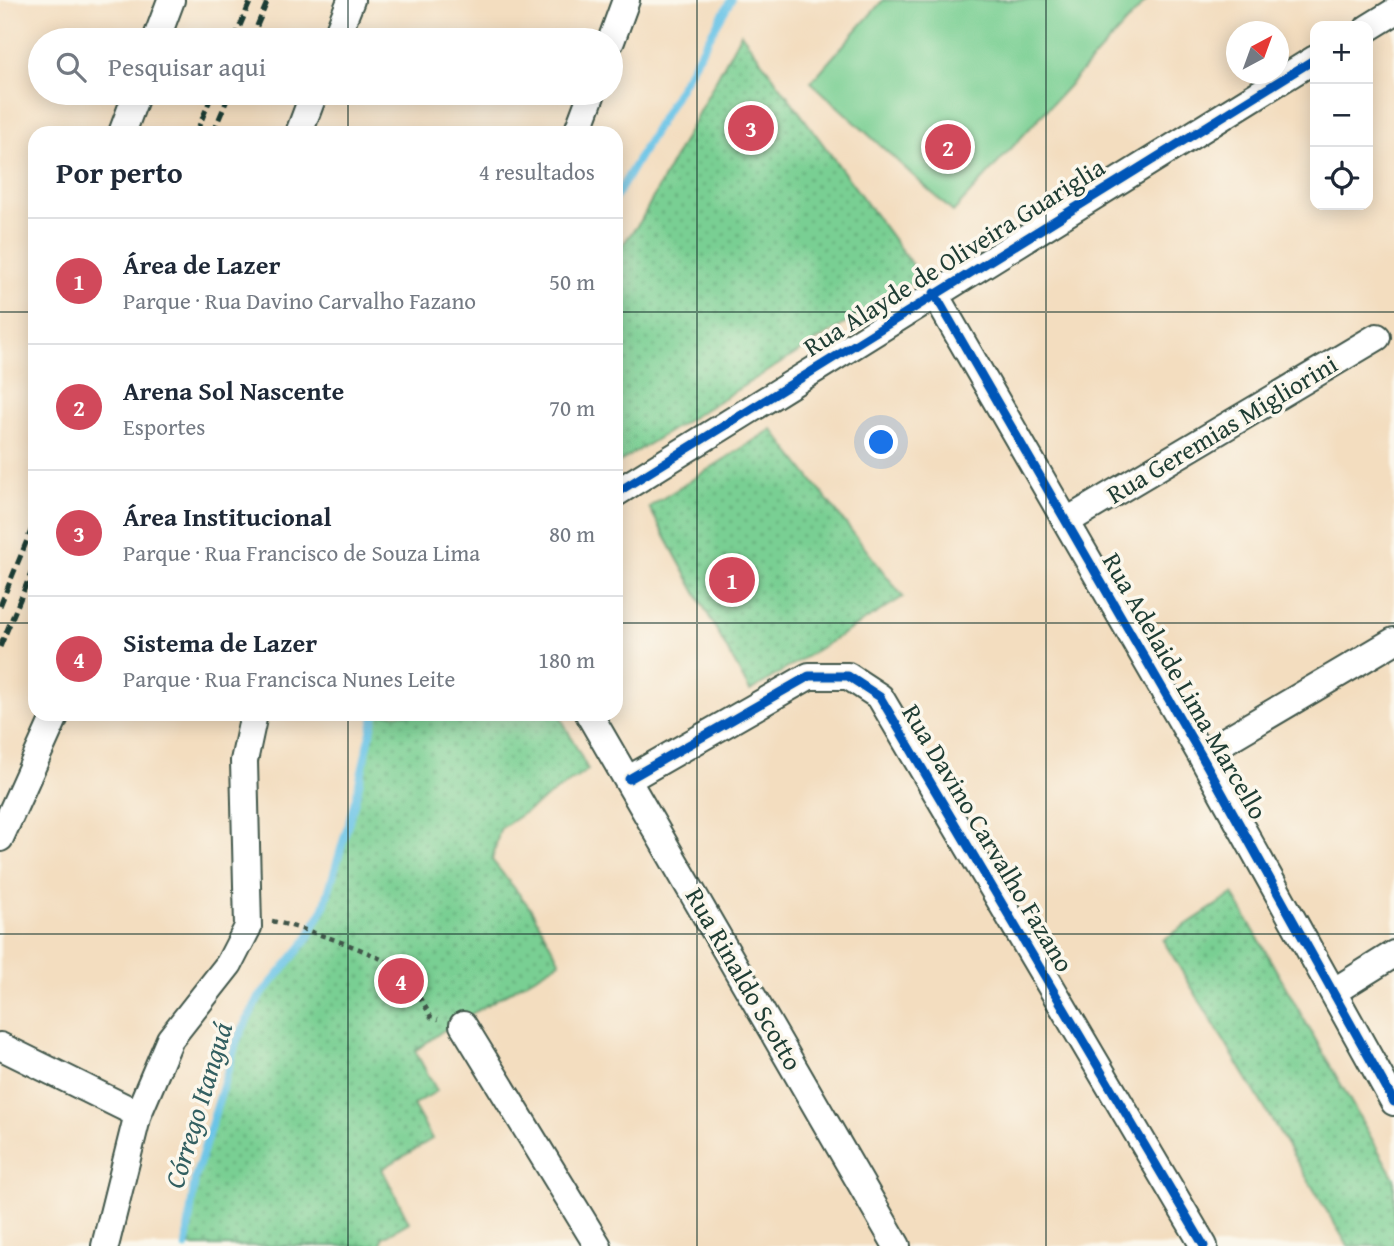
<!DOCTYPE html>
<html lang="pt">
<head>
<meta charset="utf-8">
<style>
  :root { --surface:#fff; --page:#f6f6f7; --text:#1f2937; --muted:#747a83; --line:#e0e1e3; --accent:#d1495b }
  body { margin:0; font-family:"Gentium Book Plus",serif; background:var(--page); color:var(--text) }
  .controls { position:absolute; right:21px; top:21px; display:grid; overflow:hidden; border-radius:14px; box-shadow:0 4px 18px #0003 }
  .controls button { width:63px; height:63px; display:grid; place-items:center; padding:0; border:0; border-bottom:2px solid var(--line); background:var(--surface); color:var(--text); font:35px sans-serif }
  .compass { position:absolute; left:1226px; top:21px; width:63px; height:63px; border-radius:50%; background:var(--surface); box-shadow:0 4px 18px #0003; rotate:41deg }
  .you { position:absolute; left:882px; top:443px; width:24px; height:24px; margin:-18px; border:5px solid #fff; border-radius:50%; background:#1a73e8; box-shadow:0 0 0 10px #1a73e833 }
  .badge { display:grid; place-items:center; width:46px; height:46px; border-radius:50%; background:var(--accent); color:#fff; font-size:23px; font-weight:700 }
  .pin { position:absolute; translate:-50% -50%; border:4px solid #fff; box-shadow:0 2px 7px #0006 }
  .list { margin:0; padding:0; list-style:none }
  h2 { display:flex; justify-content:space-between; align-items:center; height:91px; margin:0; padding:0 28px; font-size:30px }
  h2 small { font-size:23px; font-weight:400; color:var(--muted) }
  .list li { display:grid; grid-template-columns:46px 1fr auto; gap:21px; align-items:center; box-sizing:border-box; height:126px; padding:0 28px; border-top:2px solid var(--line) }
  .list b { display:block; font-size:26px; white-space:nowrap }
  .list p { margin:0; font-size:23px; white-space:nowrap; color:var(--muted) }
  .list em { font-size:23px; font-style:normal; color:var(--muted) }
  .icon { flex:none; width:38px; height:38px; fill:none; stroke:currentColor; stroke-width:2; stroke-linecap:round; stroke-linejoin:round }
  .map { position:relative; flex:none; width:1394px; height:1246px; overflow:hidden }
  .search { position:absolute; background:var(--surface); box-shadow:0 4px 18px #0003; left:28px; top:28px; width:595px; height:77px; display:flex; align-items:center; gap:18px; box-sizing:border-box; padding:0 24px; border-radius:38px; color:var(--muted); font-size:26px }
  .panel { position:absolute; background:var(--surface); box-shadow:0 4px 18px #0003; left:28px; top:126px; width:595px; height:595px; border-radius:21px }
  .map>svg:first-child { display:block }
</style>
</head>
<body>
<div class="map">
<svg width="1394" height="1246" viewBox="0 0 1394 1246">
  <defs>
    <pattern id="park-dots" width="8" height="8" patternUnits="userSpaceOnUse" patternTransform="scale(1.75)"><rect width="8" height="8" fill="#79cf93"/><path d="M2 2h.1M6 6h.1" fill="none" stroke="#63a979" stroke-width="1.8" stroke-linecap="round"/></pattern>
  </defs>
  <rect width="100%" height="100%" fill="#fbf7ec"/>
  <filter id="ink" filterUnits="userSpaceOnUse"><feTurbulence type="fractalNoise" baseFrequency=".0143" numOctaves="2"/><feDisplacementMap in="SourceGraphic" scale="14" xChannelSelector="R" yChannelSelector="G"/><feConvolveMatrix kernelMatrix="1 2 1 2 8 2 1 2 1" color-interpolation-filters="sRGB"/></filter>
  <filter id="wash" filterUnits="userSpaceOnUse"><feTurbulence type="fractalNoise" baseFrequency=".00686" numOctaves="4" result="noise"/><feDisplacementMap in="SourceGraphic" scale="28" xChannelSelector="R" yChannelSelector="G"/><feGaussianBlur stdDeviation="1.57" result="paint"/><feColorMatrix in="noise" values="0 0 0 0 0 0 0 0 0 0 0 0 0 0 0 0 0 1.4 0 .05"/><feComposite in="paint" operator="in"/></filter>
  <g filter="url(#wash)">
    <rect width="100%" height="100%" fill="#f3ddbf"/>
    <path fill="#79cf93" stroke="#4c8664" stroke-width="2" d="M883,0H1147L953,212L811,82Z"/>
    <path fill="url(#park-dots)" stroke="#4c8664" stroke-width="2" d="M741,33L921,277L616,464V253L640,222Z
      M772,429L903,597L750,691L649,507Z
      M375,714H559L588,770L500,829L492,860L531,909L560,962L441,1032L415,1051L437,1091L413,1105L432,1139L382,1169L409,1222L382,1238L381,1246H186L195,1178L237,1040L258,999L306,941L324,907L356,797Z
      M1233,894L1394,1178V1246H1348L1163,940Z"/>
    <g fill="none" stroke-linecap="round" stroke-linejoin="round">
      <path stroke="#6ac4e7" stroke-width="8" d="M616,197L731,0
        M186,1246L195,1178L237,1040L258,999L306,941L324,907L356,797L375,714"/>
    </g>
  </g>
  <g filter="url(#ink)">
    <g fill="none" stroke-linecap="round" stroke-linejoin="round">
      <defs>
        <path id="street" d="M1368,28L1394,12
          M156,40L171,0
          M335,40L351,0
          M611,41L626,0
          M122,133L137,93
          M299,133L314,93
          M577,133L592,93
          M934,293L1201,755L1394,1102
          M616,493L1315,59
          M1067,521L1377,337
          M589,714L897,1246
          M1201,755L1394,641
          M629,779L809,676H848L880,697L1204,1246
          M0,838L56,714
          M1333,992L1394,954
          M463,1025L598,1246
          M0,1046L138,1114L105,1246
          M138,1114L170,1039L229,964L248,927L244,761L254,714"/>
      </defs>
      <use href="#street" stroke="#3f5549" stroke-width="30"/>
      <path stroke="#3f5549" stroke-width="4.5" stroke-dasharray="5 5" stroke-linecap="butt" d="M272,921C299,927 376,951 395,968C409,981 423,1001 431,1017L438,1019"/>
      <use href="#street" stroke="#fff" stroke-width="26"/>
      <path stroke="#1f3d34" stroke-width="5" stroke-dasharray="10 5" stroke-linecap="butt" d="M234,40L251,0
        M251,40L268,0
        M196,133L213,93
        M213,133L230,93
        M0,606L35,521
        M0,647L35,564"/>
      <defs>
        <path id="cycleway" d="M934,293L1201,755L1394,1102
          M616,493L1315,59
          M629,779L809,676H848L880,697L1204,1246"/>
      </defs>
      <use href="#cycleway" stroke="#fbf7ec" stroke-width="13"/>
      <use href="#cycleway" stroke="#0057b8" stroke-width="9"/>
    </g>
  </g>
  <path fill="none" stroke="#1f3d34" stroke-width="2" stroke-opacity="0.55" d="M348,0V40M697,0V1246M1046,0V1246M348,93V133M0,312H35M616,312H1394M0,623H35M616,623H1394M348,714V1246M0,934H1394"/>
  <g text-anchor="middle" stroke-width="7" stroke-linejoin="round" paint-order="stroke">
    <g font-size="26" fill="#1f3d34" stroke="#fbf7ec">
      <text transform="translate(954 257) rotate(-32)" y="9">Rua Alayde de Oliveira Guariglia</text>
      <text transform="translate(1222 429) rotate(-31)" y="9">Rua Geremias Migliorini</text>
      <text transform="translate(1185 686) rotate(60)" y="9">Rua Adelaide Lima Marcello</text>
      <text transform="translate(988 838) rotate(59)" y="9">Rua Davino Carvalho Fazano</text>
      <text transform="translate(744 979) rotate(60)" y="9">Rua Rinaldo Scotto</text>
    </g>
    <g font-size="28" font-style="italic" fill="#325f61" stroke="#fbf7ec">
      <text transform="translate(198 1105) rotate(-73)" y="10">Córrego Itanguá</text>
    </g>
  </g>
</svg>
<div class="controls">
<button>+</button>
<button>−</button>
<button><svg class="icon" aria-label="locate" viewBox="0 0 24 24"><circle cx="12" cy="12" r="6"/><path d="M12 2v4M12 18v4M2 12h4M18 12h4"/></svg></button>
</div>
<svg class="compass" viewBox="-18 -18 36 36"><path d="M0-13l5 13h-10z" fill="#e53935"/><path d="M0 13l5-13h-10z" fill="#747a83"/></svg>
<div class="you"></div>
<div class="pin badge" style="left:732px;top:580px">1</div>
<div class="pin badge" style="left:948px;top:147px">2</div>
<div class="pin badge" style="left:751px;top:128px">3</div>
<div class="pin badge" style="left:401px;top:981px">4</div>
<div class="search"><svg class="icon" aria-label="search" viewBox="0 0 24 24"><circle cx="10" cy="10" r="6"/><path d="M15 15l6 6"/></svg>Pesquisar aqui</div>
<section class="panel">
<h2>Por perto<small>4 resultados</small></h2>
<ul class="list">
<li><span class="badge">1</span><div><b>Área de Lazer</b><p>Parque · Rua Davino Carvalho Fazano</p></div><em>50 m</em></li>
<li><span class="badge">2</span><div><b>Arena Sol Nascente</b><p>Esportes</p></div><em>70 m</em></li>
<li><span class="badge">3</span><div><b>Área Institucional</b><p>Parque · Rua Francisco de Souza Lima</p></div><em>80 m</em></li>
<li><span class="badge">4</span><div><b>Sistema de Lazer</b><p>Parque · Rua Francisca Nunes Leite</p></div><em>180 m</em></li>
</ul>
</section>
</div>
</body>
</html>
